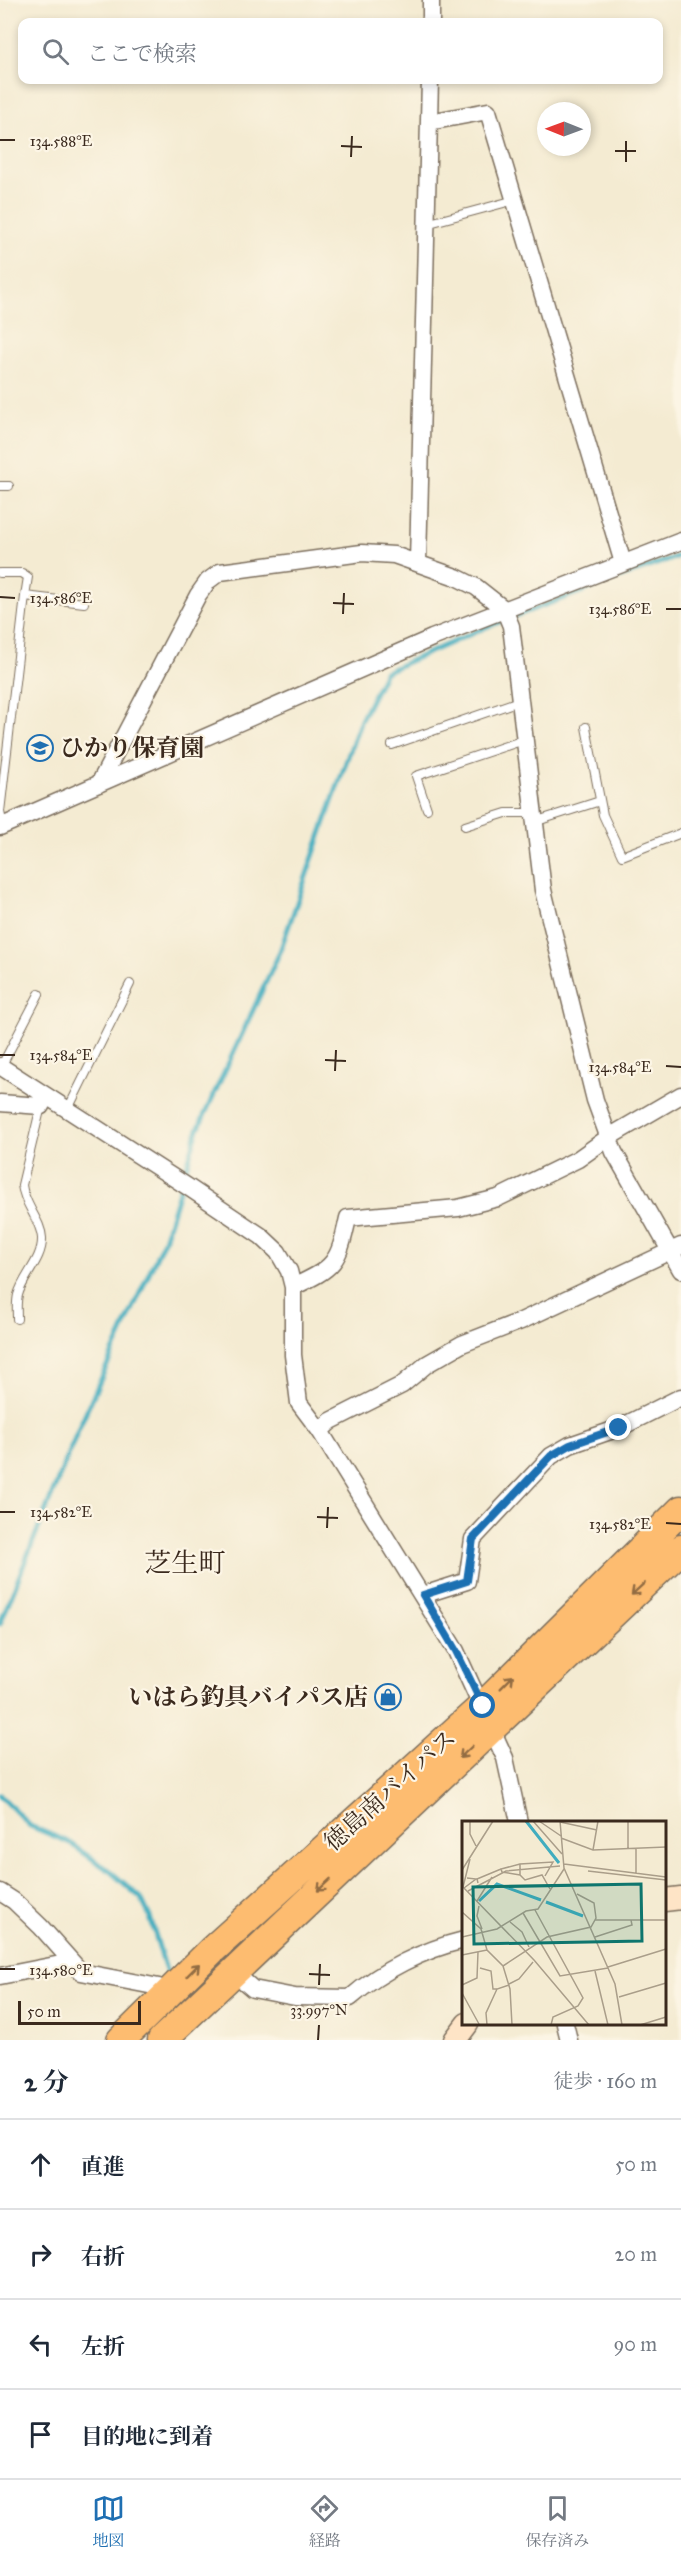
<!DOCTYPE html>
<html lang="ja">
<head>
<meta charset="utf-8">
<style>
  :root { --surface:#fff; --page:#f6f6f7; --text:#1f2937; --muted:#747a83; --line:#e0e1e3; --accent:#1f6fb2 }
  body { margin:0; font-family:"IM FELL Great Primer","Noto Serif JP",serif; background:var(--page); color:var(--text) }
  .compass { position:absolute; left:537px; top:102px; width:54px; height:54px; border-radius:50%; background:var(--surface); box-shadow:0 3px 9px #0003; rotate:271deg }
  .scale { position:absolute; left:18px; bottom:15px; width:123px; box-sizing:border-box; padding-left:6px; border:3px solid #3b2a1e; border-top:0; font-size:16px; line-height:21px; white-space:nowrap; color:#3b2a1e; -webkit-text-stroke:4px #fcf5e5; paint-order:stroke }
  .stop { position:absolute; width:18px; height:18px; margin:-14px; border:4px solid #1f6fb2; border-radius:50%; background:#fff }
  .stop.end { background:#1f6fb2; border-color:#fff; box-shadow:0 2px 6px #0008 }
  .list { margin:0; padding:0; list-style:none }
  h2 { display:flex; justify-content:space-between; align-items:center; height:78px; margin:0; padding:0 24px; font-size:26px }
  h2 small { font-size:20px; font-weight:400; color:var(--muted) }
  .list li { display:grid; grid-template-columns:39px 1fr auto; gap:18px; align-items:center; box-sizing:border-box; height:90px; padding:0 24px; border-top:2px solid var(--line) }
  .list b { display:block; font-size:22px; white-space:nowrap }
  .list em { font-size:20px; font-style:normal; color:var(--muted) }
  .icon { flex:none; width:33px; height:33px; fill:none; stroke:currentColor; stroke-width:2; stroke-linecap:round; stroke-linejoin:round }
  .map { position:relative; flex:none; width:681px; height:2040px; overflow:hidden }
  .search { position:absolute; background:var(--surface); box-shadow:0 3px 9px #0003; left:18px; right:18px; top:18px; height:66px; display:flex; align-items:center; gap:15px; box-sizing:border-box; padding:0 21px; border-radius:12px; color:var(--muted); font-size:22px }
  .sheet { height:438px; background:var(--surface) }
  nav { display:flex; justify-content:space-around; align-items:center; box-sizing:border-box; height:84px; border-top:2px solid var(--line); background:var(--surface); font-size:16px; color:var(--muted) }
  nav a { display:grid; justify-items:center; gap:3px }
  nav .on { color:var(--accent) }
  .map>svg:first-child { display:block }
</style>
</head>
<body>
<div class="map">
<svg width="681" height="2040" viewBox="0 0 681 2040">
  <rect width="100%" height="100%" fill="#fcf5e5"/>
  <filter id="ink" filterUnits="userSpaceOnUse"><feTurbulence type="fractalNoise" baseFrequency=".0167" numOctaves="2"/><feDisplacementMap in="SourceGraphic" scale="12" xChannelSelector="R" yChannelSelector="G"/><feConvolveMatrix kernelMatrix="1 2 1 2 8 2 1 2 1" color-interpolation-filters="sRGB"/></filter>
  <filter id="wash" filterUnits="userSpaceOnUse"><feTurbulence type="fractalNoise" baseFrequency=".008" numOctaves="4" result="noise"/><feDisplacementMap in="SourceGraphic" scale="24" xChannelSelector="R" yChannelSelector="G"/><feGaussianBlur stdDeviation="1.35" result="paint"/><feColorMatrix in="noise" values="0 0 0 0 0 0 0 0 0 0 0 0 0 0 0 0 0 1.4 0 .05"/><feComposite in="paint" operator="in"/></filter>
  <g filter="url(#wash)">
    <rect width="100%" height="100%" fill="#f4ebd2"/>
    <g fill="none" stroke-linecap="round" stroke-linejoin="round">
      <path stroke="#41adbf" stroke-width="5" d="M0,1624L80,1425L164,1240L198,1129L279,954L360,722L385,672L491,625L681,555
        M0,1795L30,1826L68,1842L111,1872L141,1898L150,1917L168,1977"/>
    </g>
  </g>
  <g filter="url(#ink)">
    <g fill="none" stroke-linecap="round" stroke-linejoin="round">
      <defs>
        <path id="lane" d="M426,224L515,200
          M0,486H9
          M0,573H22L28,577L25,596L84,603
          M586,727L603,815L622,856L681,833
          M392,745L519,701
          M427,809L416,776L524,740
          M534,822L600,801
          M3,826L0,812L25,596
          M465,826L506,813H533
          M1,1067L39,994
          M68,1109L130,984
          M17,1319C17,1311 16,1303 18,1295C23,1276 43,1259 42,1238C41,1220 24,1205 22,1185L41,1106"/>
        <path id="street" d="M431,22V0
          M429,122L488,111L623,563
          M418,562L430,80
          M99,784L198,595L208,581L220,572L362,553L394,555L456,577L476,587L504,609L511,626L543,890L595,1100L614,1152L681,1270
          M0,827L432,638L681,541
          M0,1066L188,1187L261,1236L278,1252L289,1271L293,1287V1355L299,1403L320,1431L456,1651L505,1758L519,1822
          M0,1103L41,1106L46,1096
          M293,1287C335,1267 338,1264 348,1218L458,1208L498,1198L578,1159L609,1137L681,1095
          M320,1431L331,1421L402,1385L427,1364L462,1344L521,1321L681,1246
          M423,1595L467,1581L473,1539L551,1456L570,1445L619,1428L681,1397
          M0,1892L14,1901L41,1927L81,1972L159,1987L166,1996
          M232,1971L253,1989L295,1997L350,1998C382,1970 423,1950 464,1940
          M0,1976L71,1962
          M565,2024L569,2040"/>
        <path id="secondary" d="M664,1900L681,1898
          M455,2040L467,2024"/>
        <path id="highway" d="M121,2040L212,1950L483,1706L681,1510
          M162,2040L681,1549"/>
      </defs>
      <use href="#lane" stroke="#7c6e5d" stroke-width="10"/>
      <use href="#street" stroke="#7c6e5d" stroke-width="19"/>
      <use href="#secondary" stroke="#7c6e5d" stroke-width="25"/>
      <use href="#highway" stroke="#7c6e5d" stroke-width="31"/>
      <use href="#lane" stroke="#fff" stroke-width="8"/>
      <use href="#street" stroke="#fff" stroke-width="16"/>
      <use href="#secondary" stroke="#fee4c6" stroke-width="22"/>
      <use href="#highway" stroke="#fdbc70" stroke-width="28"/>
    </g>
    <defs><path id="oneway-shaft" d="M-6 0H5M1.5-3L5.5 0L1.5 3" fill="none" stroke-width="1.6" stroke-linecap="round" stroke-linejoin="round" transform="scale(1.5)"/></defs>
    <g stroke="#926c43">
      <use href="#oneway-shaft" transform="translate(638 1589) rotate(137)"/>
      <use href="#oneway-shaft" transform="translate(507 1682) rotate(-45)"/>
      <use href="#oneway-shaft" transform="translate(466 1752) rotate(136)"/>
      <use href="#oneway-shaft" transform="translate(324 1885) rotate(137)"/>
      <use href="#oneway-shaft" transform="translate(193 1970) rotate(-45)"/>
    </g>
  </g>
  <g fill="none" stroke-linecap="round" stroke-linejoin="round" filter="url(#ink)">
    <path stroke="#1f6fb2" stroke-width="8" d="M483,1706L456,1651L423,1595L467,1581L473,1539L551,1456L570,1445L619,1428"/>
  </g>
  <path fill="none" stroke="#3b2a1e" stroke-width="2" d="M0,140H15M341,146L362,147M615,151H636M351,157L352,136M626,162V141M0,597L15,598M333,603L354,604M666,609H681M343,614L344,593M0,1055H15M325,1060L346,1061M666,1066L681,1067M335,1071L336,1050M0,1512H15M317,1517L338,1518M666,1523L681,1524M327,1528L328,1507M0,1969H15M309,1974L330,1975M319,1985L320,1964M318,2040L319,2025"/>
  <defs>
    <symbol id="school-ring" viewBox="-11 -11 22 22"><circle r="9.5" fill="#fcf5e5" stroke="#1f6fb2" stroke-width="1.5"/><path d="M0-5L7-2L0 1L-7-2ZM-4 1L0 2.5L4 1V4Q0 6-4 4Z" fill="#1f6fb2"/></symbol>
    <symbol id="shop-ring" viewBox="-11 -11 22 22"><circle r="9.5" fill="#fcf5e5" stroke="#1f6fb2" stroke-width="1.5"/><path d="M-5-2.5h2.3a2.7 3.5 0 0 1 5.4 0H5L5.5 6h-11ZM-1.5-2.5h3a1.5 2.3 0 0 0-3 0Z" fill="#1f6fb2"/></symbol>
  </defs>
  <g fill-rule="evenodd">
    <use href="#school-ring" x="25" y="733" width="30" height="30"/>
    <use href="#shop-ring" x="373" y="1682" width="30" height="30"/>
  </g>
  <g text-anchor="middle" stroke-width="4.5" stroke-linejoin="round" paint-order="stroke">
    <g font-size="24" font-weight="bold" fill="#3b2a1e" stroke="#fcf5e5" text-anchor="start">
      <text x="60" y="756">ひかり保育園</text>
      <text x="368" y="1705" text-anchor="end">いはら釣具バイパス店</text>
    </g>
    <g font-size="24" fill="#3b2a1e" stroke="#fcf5e5">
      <text transform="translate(390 1790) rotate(-42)" y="8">徳島南バイパス</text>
    </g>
    <g font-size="27" fill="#3b2a1e" stroke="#fcf5e5">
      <text x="185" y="1572">芝生町</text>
    </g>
  </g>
  <g transform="translate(462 1821)">
    <rect width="204" height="204" fill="#f4ebd2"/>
    <path fill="none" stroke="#41adbf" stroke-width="3" d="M64,0L97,42M17,80L35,63L79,79M84,81L121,95"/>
    <path fill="none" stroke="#aa9e8a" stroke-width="1.5" d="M8,0V13L14,25M71,0L100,33M77,0L99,15M98,0L102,47L153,163L160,204M98,1L135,9M99,17L131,29L204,26M166,28V0M131,29L136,0M58,43L39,48L40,51L58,54L63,59L80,54L88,68M102,43L204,56M0,49L31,0M126,50L204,59M174,53V28M58,54V43L91,41L83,55M16,62L15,58L39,48M0,65L72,139L127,204M1,66L8,38M2,67L14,58L5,57M6,70L44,50L98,45M15,80L30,56M17,85L15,95L20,108M73,89L121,177L116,185L91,196L89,204M0,91L19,108L25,129L41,145L48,168L50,204M61,92L98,155L146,147M133,99H204M48,101L60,111L67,126M0,116L35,108L64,90L76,88L102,48M133,116L170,104L169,99M0,134L25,129M41,145L85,116L129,106L134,97L132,82L115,73M146,146L204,128M18,147L29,150L31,168H35M133,150L146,204M47,163L57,158L71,141M0,164L15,157L16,131M0,172L17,203M157,176L204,162M25,204L24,192L35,168L47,164M178,204L204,196"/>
    <path fill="#0f766e" fill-opacity="0.15" stroke="#0f766e" stroke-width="3" d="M179,63L180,120L12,123L11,66Z"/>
    <rect width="204" height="204" fill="none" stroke="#3b2a1e" stroke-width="3"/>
  </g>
  <g font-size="15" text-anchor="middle" fill="#3b2a1e" stroke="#fcf5e5" stroke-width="4.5" stroke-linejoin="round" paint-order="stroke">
    <text x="61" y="146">134.588°E</text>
    <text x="61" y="603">134.586°E</text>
    <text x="620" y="614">134.586°E</text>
    <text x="61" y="1060">134.584°E</text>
    <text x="620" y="1072">134.584°E</text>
    <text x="61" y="1517">134.582°E</text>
    <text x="620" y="1529">134.582°E</text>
    <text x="61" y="1975">134.580°E</text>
    <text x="319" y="2015">33.997°N</text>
  </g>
</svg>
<svg class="compass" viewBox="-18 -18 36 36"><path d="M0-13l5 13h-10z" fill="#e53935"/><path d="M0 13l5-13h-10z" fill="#747a83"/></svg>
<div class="scale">50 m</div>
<div class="stop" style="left:483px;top:1706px"></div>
<div class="stop end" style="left:619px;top:1428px"></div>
<div class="search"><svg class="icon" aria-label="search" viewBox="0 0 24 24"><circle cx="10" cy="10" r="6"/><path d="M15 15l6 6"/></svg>ここで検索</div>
</div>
<section class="sheet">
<h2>2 分<small>徒歩 · 160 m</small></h2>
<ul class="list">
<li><svg class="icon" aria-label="ahead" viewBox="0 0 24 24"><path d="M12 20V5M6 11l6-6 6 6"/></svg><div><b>直進</b></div><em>50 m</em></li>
<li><svg class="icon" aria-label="right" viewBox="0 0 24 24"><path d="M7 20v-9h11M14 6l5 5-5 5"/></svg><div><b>右折</b></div><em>20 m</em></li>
<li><svg class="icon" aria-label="left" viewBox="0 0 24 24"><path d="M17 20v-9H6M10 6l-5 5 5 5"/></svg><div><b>左折</b></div><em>90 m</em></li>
<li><svg class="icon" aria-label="arrive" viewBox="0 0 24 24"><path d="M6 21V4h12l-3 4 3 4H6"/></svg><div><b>目的地に到着</b></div></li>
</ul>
</section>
<nav>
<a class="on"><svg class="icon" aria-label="map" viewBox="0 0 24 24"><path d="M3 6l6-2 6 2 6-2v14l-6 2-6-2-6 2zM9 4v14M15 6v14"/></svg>地図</a>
<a><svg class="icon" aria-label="directions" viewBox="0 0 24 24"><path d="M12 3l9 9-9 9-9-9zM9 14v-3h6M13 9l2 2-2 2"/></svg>経路</a>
<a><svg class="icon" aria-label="saved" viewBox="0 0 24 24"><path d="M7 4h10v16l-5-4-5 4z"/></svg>保存済み</a>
</nav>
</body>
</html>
